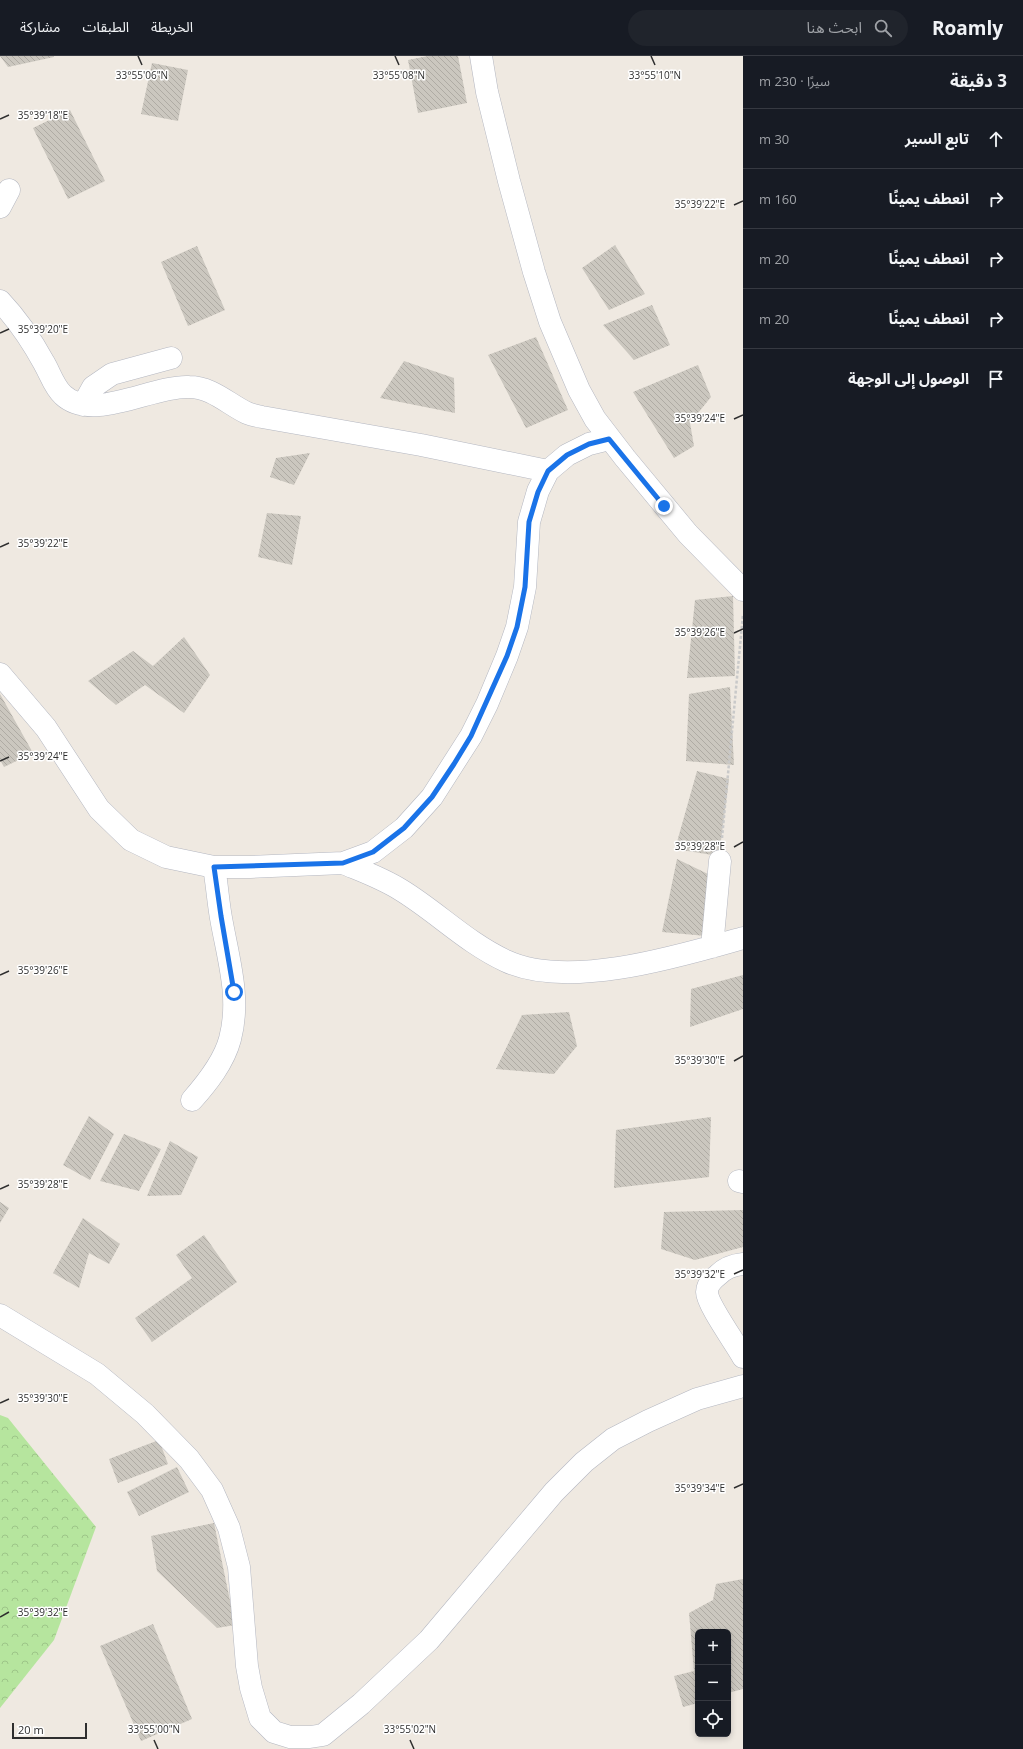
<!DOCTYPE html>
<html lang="ar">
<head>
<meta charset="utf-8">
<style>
  :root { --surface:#171b24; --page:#20242c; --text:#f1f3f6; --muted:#9ea1a6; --line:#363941 }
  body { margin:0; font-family:"Open Sans","Noto Sans Arabic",sans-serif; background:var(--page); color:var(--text); direction:rtl }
  .controls { position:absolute; right:12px; bottom:12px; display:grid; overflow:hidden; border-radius:6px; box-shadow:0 2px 6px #0003 }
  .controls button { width:36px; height:36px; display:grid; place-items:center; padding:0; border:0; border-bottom:1px solid var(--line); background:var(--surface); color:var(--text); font:20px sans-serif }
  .scale { position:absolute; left:12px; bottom:10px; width:75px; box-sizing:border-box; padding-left:4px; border:2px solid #2e2e2e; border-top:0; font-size:11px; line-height:14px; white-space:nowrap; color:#2e2e2e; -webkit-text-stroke:3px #fff; paint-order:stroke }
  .stop { position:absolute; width:12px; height:12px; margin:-9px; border:3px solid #1a73e8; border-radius:50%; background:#fff }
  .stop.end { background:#1a73e8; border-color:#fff; box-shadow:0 1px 4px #0008 }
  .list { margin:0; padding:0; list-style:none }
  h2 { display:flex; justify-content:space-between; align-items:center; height:52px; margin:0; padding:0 16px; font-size:17px }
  h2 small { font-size:13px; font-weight:400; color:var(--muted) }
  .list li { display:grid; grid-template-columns:26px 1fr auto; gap:12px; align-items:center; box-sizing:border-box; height:60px; padding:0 16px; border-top:1px solid var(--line) }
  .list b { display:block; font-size:15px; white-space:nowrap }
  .list em { font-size:13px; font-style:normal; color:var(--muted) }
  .icon { flex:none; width:22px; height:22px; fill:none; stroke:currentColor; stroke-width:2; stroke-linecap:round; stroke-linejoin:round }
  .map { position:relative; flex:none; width:743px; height:1693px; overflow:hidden; direction:ltr }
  header { display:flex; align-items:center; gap:24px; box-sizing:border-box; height:56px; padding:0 20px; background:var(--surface); border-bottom:1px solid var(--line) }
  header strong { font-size:19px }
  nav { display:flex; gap:22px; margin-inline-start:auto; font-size:14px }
  .search { width:280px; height:36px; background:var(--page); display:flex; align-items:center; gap:10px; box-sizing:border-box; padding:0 14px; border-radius:22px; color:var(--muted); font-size:15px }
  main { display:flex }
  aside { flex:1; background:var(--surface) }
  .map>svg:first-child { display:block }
</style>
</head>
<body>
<header>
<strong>Roamly</strong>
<div class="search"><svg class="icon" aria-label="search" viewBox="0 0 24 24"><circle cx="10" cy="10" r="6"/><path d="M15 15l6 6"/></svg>ابحث هنا</div>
<nav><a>الخريطة</a><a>الطبقات</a><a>مشاركة</a></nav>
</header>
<main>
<aside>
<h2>3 دقيقة<small>سيرًا · 230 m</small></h2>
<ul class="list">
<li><svg class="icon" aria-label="ahead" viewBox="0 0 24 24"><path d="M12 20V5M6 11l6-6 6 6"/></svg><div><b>تابع السير</b></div><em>30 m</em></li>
<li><svg class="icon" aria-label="right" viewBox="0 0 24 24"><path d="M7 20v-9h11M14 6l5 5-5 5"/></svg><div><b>انعطف يمينًا</b></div><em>160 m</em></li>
<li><svg class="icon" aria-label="right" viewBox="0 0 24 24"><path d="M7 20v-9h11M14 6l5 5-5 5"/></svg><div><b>انعطف يمينًا</b></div><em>20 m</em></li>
<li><svg class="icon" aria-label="right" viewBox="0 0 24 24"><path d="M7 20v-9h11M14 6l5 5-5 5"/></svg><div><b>انعطف يمينًا</b></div><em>20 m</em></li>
<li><svg class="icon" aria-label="arrive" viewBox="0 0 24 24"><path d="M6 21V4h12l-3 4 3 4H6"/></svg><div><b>الوصول إلى الوجهة</b></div></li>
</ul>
</aside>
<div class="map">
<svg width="743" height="1693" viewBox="0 0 743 1693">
  <defs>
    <pattern id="forest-crowns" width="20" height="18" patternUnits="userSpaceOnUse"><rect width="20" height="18" fill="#b6e59e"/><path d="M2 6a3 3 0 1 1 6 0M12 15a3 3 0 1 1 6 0" fill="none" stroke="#9dc588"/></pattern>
    <pattern id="building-back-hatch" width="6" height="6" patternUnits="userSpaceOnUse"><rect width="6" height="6" fill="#cbc7bf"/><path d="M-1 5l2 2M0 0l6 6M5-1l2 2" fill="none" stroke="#afaba4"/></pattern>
  </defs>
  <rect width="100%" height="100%" fill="#efe9e1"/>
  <path fill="url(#forest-crowns)" d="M0,1359L8,1362L96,1471L54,1584L0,1652Z"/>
  <path fill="url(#building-back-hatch)" d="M0,0H54V1L8,11Z
    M428,0H458L467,47L418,57L408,4Z
    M152,7L188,14L178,65L141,58Z
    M70,54L105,125L68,143L33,72Z
    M615,189L645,238L609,254L582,212Z
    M197,190L225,254L188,270L161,206Z
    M652,249L670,289L634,304L603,269Z
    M536,281L568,354L526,372L488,299Z
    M404,305L454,322L455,357L380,342Z
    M698,309L711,341L690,367L694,390L674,402L633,336Z
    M310,397L294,429L270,421L276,402Z
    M267,457L301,460L292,509L258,501Z
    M733,540L735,620L687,622L695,544Z
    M184,581L210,619L184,657L145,629L116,649L88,625L133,595L153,610Z
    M730,631L734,709L686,705L689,638Z
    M0,638L33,697L4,711L0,704Z
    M697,715L729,723L719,800L675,793Z
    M677,803L710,819L706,880L662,876Z
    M743,919V953L690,971L691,933Z
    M569,956L577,990L554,1018L496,1013L522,959Z
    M89,1060L114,1078L90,1124L63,1109Z
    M711,1061L709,1121L614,1132L616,1074Z
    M124,1078L161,1093L139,1135L100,1125Z
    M170,1085L198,1101L181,1139L147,1140Z
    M0,1146L9,1152L0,1167Z
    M743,1154V1191L695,1204L661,1193L664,1156Z
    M83,1162L120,1188L109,1208L89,1197L79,1232L53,1217Z
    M204,1179L237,1226L152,1286L135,1262L192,1222L176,1199Z
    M159,1384L168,1408L118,1427L109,1403Z
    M177,1411L189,1436L139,1460L127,1436Z
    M214,1467L235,1569L217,1572L157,1515L151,1480Z
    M743,1523V1633L728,1637V1576H698V1647L683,1651L674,1620L694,1615L689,1557L713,1544L716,1528Z
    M153,1568L192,1663L141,1685L100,1590Z"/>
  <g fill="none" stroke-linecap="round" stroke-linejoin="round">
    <defs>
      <path id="street" d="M481,0L487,36L509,125L534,216L550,266L579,334L595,363L625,402L688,478L743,534
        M0,151L9,134
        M0,245C18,264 32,285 44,307C50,317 54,331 63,339C93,367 153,329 189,331C212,331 228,348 247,357C252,359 257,360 262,361L421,389L548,415
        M83,349L93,331L112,318L171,302
        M0,618L46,672L99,753L131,784L166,801L214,811H250L343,807L373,796L404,772L432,741L471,680L487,648L507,600L517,571L525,531L529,466L538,435L548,415L567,399L589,388L609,383
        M343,807C362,815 382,822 401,834C437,856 467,887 506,905C568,934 680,900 743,882
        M712,891L720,805
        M192,1044C207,1027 224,1006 230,983C241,942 228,902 221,862C218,845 217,828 214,811
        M739,1125L743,1126
        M743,1208C733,1209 725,1212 718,1219C713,1223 707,1229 707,1236C707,1248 736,1288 743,1301"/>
      <path id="secondary" d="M0,1259L97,1318L145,1358L189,1403L212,1434L229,1472L239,1511L247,1610L251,1632L260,1662L274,1676L290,1681H310L323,1679L361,1648L429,1584L554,1436L584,1406L613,1383L648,1365L697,1343L743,1330"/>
    </defs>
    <use href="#street" stroke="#b4b7c1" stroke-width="23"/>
    <use href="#secondary" stroke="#b4b7c1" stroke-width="23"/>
    <path stroke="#c9c9c9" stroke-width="2.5" stroke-dasharray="3 2" stroke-linecap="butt" d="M722,782L743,558"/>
    <use href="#street" stroke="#fff" stroke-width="22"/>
    <use href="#secondary" stroke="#fff" stroke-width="22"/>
  </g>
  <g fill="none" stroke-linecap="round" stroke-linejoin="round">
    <path stroke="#1a73e8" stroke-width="5" d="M234,936L221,860L214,811L343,807L373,796L404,772L432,741L454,708L471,680L507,600L517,571L525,531L529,466L538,436L548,415L567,399L589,388L609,383L664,450"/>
  </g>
  <path fill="none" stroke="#2e2e2e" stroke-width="1.5" d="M138,0L142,9M395,0L399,9M651,0L655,9M0,63L9,59M734,149L743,145M0,277L9,273M734,363L743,359M0,491L9,487M734,577L743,573M0,705L9,701M734,791L743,786M0,919L9,915M734,1005L743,1000M0,1133L9,1129M734,1218L743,1214M0,1347L9,1343M734,1432L743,1428M0,1561L9,1556M154,1684L158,1693M410,1684L414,1693"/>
  <g font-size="10" text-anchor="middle" fill="#2e2e2e" stroke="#fff" stroke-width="3" stroke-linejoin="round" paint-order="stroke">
    <text x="142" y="23">33°55'06"N</text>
    <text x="399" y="23">33°55'08"N</text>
    <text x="655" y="23">33°55'10"N</text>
    <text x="43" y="63">35°39'18"E</text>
    <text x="700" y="152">35°39'22"E</text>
    <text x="43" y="277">35°39'20"E</text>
    <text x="700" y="366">35°39'24"E</text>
    <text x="43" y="491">35°39'22"E</text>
    <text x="700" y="580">35°39'26"E</text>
    <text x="43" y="704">35°39'24"E</text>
    <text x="700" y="794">35°39'28"E</text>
    <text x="43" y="918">35°39'26"E</text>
    <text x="700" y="1008">35°39'30"E</text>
    <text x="43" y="1132">35°39'28"E</text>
    <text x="700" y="1222">35°39'32"E</text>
    <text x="43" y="1346">35°39'30"E</text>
    <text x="700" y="1436">35°39'34"E</text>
    <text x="43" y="1560">35°39'32"E</text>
    <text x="154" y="1677">33°55'00"N</text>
    <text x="410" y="1677">33°55'02"N</text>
  </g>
</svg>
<div class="controls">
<button>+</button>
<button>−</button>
<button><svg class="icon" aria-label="locate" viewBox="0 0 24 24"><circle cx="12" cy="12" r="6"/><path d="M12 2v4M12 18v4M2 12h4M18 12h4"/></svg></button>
</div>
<div class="scale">20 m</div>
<div class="stop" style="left:234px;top:936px"></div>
<div class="stop end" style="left:664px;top:450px"></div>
</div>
</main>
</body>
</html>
